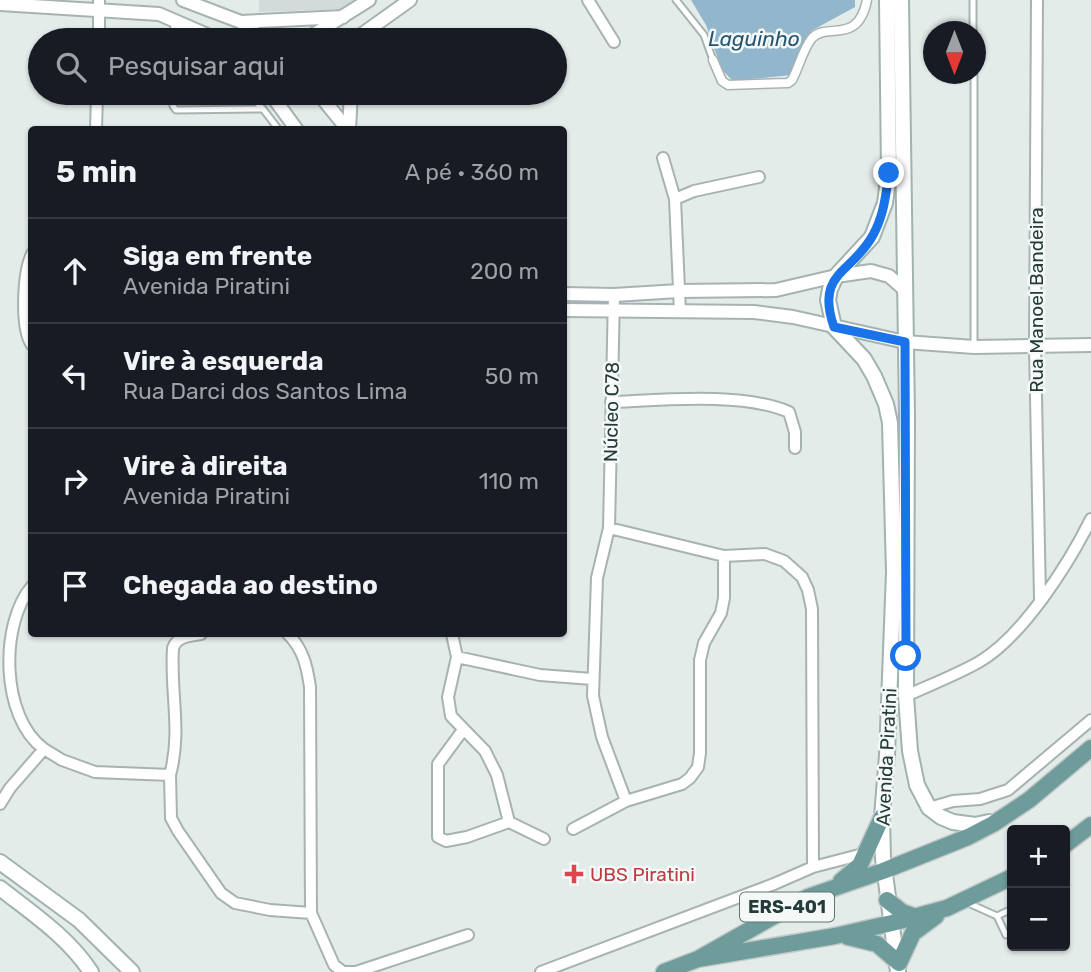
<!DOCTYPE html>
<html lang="pt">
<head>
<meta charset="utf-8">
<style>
  :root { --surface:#171b24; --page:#20242c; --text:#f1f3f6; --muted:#9ea1a6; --line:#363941 }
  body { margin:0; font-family:Rubik,sans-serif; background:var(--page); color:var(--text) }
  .controls { position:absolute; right:21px; bottom:21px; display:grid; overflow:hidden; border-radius:7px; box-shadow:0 2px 5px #0004 }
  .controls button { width:63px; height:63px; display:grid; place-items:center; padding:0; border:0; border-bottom:2px solid var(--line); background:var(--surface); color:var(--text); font:35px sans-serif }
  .compass { position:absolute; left:923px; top:21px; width:63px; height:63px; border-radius:50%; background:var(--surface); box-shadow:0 2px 5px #0004; rotate:180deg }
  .stop { position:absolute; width:21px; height:21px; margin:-16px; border:5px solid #1a73e8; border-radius:50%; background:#fff }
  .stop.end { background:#1a73e8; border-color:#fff; box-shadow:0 2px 7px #0008 }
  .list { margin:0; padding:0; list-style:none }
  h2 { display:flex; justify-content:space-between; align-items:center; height:91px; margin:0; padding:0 28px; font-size:30px }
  h2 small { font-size:23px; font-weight:400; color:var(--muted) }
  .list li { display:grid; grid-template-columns:46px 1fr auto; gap:21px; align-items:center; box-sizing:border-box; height:105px; padding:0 28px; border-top:2px solid var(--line) }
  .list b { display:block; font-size:26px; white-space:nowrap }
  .list p { margin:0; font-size:23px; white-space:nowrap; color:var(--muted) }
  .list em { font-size:23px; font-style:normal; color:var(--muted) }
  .icon { flex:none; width:38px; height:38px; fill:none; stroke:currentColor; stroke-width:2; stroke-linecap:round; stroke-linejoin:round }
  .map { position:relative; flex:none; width:1091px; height:972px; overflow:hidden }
  .search { position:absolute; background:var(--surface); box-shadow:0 2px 5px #0004; left:28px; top:28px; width:539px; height:77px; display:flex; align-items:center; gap:18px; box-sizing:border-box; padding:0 24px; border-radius:38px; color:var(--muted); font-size:26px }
  .panel { position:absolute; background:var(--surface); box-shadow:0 2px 5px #0004; left:28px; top:126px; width:539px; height:511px; border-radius:7px }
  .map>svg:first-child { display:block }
</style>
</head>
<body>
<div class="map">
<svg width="1091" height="972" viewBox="0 0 1091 972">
  <rect width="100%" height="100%" fill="#e4ecea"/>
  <path fill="#d2dbd9" d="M259,0H360L345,9L259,12Z"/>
  <path fill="#92b6cb" d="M691,0H855V7L811,31L792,75L733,81L722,70L706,25Z"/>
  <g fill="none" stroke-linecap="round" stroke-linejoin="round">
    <defs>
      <path id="service" d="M676,0L704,35L713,60
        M973,0V32
        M173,40L174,22
        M974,74V347
        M172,93L173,106L176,110L263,109L279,130
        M247,93L263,109
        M966,902L997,916L1006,935L1012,932
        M997,916L1012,909"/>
      <path id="pedestrian" d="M713,60L722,81L728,85L788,83L792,80C799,67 803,49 812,38C826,22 858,46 867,0"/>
      <path id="minor" d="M588,0L614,42
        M1037,0L1035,346L1040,599
        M99,40V0
        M96,130L97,93
        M663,158L675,199L680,312
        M675,199L694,191L759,177
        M32,254C23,272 20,329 32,345
        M614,295L609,528L597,578L593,696L602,737L626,801
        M611,402C661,400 744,392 789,412L795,432V448
        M609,528L724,556L765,554L784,561L802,577L808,590L812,609L813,867
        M32,586C0,623 0,717 44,749
        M288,634C303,649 307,666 310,687L311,913L334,965L343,972H356L468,935
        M452,634L457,657L448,697L451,716L485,751L497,775L509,822L544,839
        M457,657L540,675L592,679
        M906,696C930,685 956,675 979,662C1023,636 1068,565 1091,519
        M463,730L438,764V837L446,841L467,837L509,822
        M170,775L171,818L178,831L221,893L235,903L270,910L311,913
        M0,804L10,788L44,749L62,760L95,772L170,775C182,731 170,693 173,648C177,636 190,636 201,634
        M929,808L953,801L980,799L1008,790L1091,720
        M573,829L626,801L682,784L690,778L698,767L700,753V660L704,643L721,613L724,598V556
        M541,972L774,884L813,867L867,853"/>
      <path id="tertiary" d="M183,0L241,22L265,40
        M0,4L159,14L219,40
        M241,22L343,17
        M305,40L369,0
        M354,40L410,0
        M270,93L297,130
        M318,93L348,130
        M349,130L351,93
        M564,294L614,295L679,291L776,290L836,276L871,271L889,276L905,290
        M564,310L754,312L793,317L905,342L974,347L1091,345"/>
      <path id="secondary" d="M887,0L889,173L885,203L872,237L836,276L830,289L828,300L834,327L864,359L874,376L886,404L890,423L894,572L887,755L882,817L883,859L898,972
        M901,0L907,416L906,696L910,751L917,785L929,808L941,817L953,822L975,825L989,822
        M0,862L79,920L132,972
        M0,888C33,914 68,937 91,972"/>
      <path id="primary" d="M1065,845L1091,825
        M841,881L860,865L882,817
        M887,900L902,912L913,916
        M848,937L877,944L899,963L913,933L936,916
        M698,959L808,897L883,871L968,837L993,824L1029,800L1091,748
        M664,972L698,959L835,936L892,923L947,908L1012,877"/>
    </defs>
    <use href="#service" stroke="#a7b3b2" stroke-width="9"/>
    <use href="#pedestrian" stroke="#a7b3b2" stroke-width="11"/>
    <use href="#minor" stroke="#a7b3b2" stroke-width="14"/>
    <use href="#tertiary" stroke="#a7b3b2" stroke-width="16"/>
    <use href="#secondary" stroke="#a0b3b0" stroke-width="18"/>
    <use href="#primary" stroke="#c2c8c8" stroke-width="19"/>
    <use href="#service" stroke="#fff" stroke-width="5"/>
    <use href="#pedestrian" stroke="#fff" stroke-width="8"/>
    <use href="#minor" stroke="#fff" stroke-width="10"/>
    <use href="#tertiary" stroke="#fff" stroke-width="12"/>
    <use href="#secondary" stroke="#fff" stroke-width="14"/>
    <use href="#primary" stroke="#6d9c9a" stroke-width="16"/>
  </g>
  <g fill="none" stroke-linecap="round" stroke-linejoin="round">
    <path stroke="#1a73e8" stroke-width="9" d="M889,173C886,194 884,215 873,235C852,274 815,272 834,327L905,342L906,656"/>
  </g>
  <path fill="#e0444e" stroke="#f4f9f7" stroke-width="2.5" d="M570.5 863.5h7v7h7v7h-7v7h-7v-7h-7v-7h7z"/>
  <g text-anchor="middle" stroke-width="5" stroke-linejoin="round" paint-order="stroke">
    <rect fill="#f4f9f7" stroke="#637473" stroke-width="2" x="740" y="892.5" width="94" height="29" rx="5"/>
    <g font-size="18" font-weight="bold" fill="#253b3a">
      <text x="787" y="913">ERS-401</text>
    </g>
    <g font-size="19" fill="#253b3a" stroke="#f4f9f7">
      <text transform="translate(1036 300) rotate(-90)" y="7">Rua Manoel Bandeira</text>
      <text transform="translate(611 412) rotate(-89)" y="7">Núcleo C78</text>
      <text transform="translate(886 757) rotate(-87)" y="7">Avenida Piratini</text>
    </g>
    <g font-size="19" fill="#be3a42" stroke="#f4f9f7" text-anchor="start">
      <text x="590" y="881">UBS Piratini</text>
    </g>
    <g font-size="21" font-style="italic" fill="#265571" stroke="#f4f9f7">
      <text x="754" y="46">Laguinho</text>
    </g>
  </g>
</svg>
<div class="controls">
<button>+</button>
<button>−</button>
</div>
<svg class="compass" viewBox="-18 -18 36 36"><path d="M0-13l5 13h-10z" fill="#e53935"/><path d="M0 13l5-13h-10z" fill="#9ea1a6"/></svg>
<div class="stop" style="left:906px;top:656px"></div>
<div class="stop end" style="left:889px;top:173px"></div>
<div class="search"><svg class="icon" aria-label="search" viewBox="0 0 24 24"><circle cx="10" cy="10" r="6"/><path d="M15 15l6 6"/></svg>Pesquisar aqui</div>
<section class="panel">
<h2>5 min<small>A pé · 360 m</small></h2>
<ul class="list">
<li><svg class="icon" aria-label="ahead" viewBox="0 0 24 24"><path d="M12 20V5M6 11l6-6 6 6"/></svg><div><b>Siga em frente</b><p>Avenida Piratini</p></div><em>200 m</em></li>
<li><svg class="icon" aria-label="left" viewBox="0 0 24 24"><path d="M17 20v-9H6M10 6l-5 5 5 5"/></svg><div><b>Vire à esquerda</b><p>Rua Darci dos Santos Lima</p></div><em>50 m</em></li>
<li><svg class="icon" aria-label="right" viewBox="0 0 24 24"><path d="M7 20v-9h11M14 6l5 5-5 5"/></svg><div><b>Vire à direita</b><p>Avenida Piratini</p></div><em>110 m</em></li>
<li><svg class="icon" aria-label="arrive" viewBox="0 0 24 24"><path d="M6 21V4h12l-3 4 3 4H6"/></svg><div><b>Chegada ao destino</b></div></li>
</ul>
</section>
</div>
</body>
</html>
